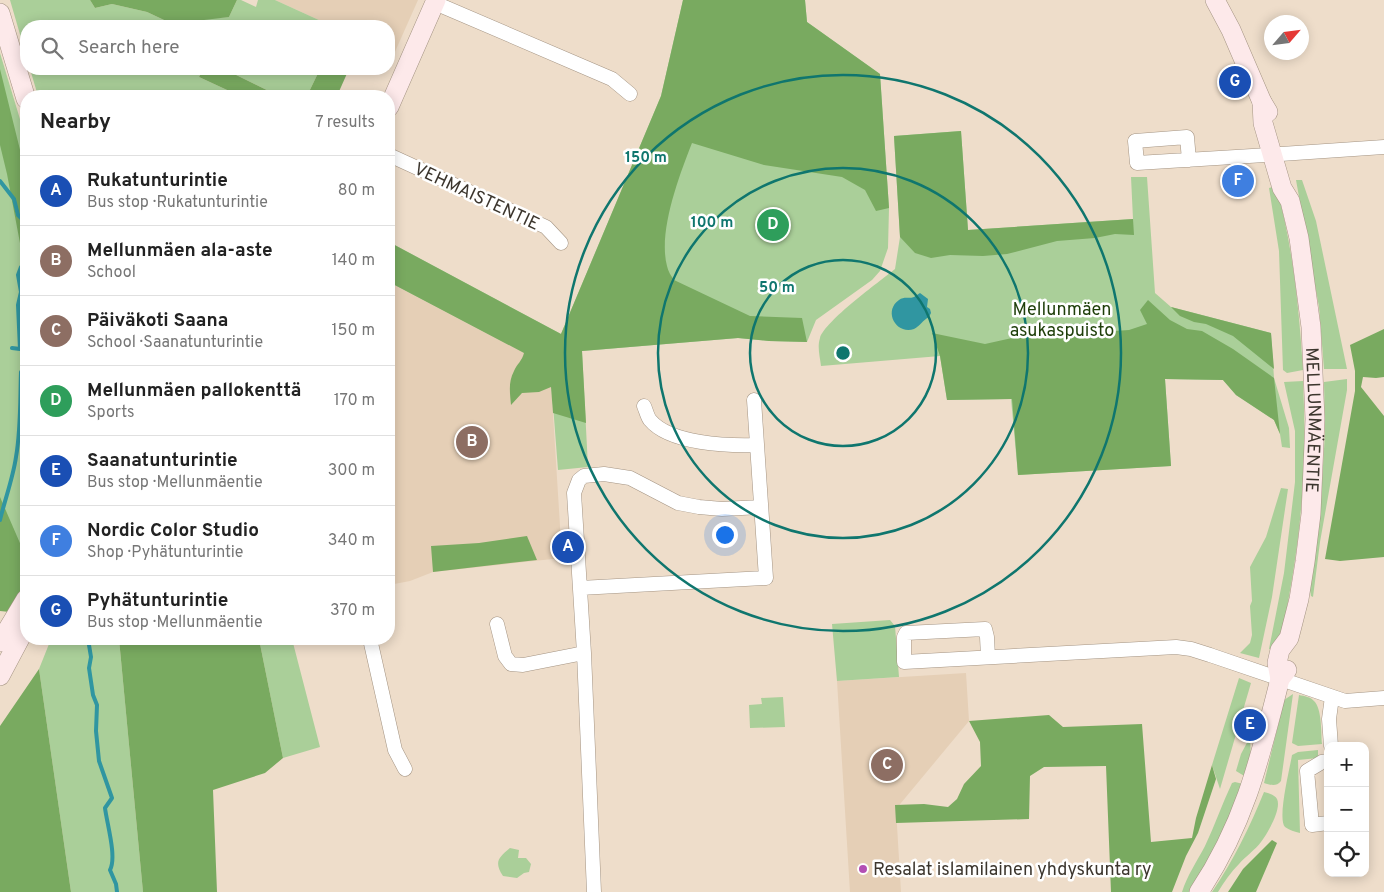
<!DOCTYPE html>
<html lang="en">
<head>
<meta charset="utf-8">
<style>
  :root { --surface:#fff; --page:#f2f2f2; --text:#222; --muted:#767676; --line:#e0e0e0; --accent:#0b8043 }
  body { margin:0; font-family:Overpass,sans-serif; background:var(--page); color:var(--text) }
  .controls { position:absolute; right:15px; bottom:15px; display:grid; overflow:hidden; border-radius:10px; box-shadow:0 2px 12px #0003 }
  .controls button { width:45px; height:45px; display:grid; place-items:center; padding:0; border:0; border-bottom:1px solid var(--line); background:var(--surface); color:var(--text); font:25px sans-serif }
  .compass { position:absolute; left:1264px; top:15px; width:45px; height:45px; border-radius:50%; background:var(--surface); box-shadow:0 2px 12px #0003; rotate:62deg }
  .you { position:absolute; left:724px; top:534px; width:18px; height:18px; margin:-12px; border:4px solid #fff; border-radius:50%; background:#1a73e8; box-shadow:0 0 0 8px #1a73e833 }
  .badge { display:grid; place-items:center; width:32px; height:32px; border-radius:50%; background:var(--accent); color:#fff; font-size:16px; font-weight:700 }
  .pin { position:absolute; translate:-50% -50%; border:2px solid #fff; box-shadow:0 1px 5px #0006 }
  .list { margin:0; padding:0; list-style:none }
  h2 { display:flex; justify-content:space-between; align-items:center; height:65px; margin:0; padding:0 20px; font-size:21px }
  h2 small { font-size:16px; font-weight:400; color:var(--muted) }
  .list li { display:grid; grid-template-columns:32px 1fr auto; gap:15px; align-items:center; box-sizing:border-box; height:70px; padding:0 20px; border-top:1px solid var(--line) }
  .list b { display:block; font-size:19px; white-space:nowrap }
  .list p { margin:0; font-size:16px; white-space:nowrap; color:var(--muted) }
  .list em { font-size:16px; font-style:normal; color:var(--muted) }
  .icon { flex:none; width:28px; height:28px; fill:none; stroke:currentColor; stroke-width:2; stroke-linecap:round; stroke-linejoin:round }
  .map { position:relative; flex:none; width:1384px; height:892px; overflow:hidden }
  .search { position:absolute; background:var(--surface); box-shadow:0 2px 12px #0003; left:20px; top:20px; width:375px; height:55px; display:flex; align-items:center; gap:12px; box-sizing:border-box; padding:0 18px; border-radius:20px; color:var(--muted); font-size:19px }
  .panel { position:absolute; background:var(--surface); box-shadow:0 2px 12px #0003; left:20px; top:90px; width:375px; height:555px; border-radius:20px }
  .map>svg:first-child { display:block }
</style>
</head>
<body>
<div class="map">
<svg width="1384" height="892" viewBox="0 0 1384 892">
  <rect width="100%" height="100%" fill="#eeddca"/>
  <path fill="#e5cfb6" d="M275,0H418L394,54L389,52V26H332Z
    M389,282L550,366L562,558L433,572L410,581L389,585Z
    M966,673L969,721L896,809L901,892H850L837,681Z"/>
  <path fill="#aacf99" d="M10,0H90L95,8L112,4L147,12L164,20L229,17L237,0H241L256,7L258,0H275L332,26H26V55Z
    M683,0H805L807,22L880,74L889,208L888,248L880,271L872,280L816,320L807,342L769,341L738,338L582,351L588,467L558,470L550,366L389,282V242L561,334L661,96Z
    M0,53L26,139V579L0,611Z
    M30,69H203L199,77L240,96H89L88,90L79,96H38Z
    M224,69H320L307,96H279Z
    M961,131L968,230L1133,219L1131,177H1147L1155,293L1171,307L1271,333L1274,378L1289,428L1290,448L1282,447L1280,434L1274,420L1236,395L1223,380L1165,379L1171,466L1018,475L1011,399L947,400L940,356L821,366C820,357 817,347 820,338C825,321 879,282 895,269L900,237L894,136Z
    M1296,180H1302L1316,221L1347,369H1324L1319,307Z
    M1276,186C1293,246 1299,308 1303,370L1287,373L1283,370L1279,251L1269,188Z
    M1347,379V390L1320,542L1313,597L1311,596L1310,590L1321,500L1325,432L1324,382Z
    M1303,381C1304,405 1305,430 1304,454C1303,521 1292,587 1278,652L1269,649L1284,573L1295,482V431L1284,382Z
    M1281,488L1288,489L1272,597L1259,658L1240,653L1250,643L1252,635L1250,606L1252,601L1250,567L1266,537Z
    M890,620L895,626L899,677L837,681L832,624Z
    M51,639H119L143,892H71L39,669Z
    M259,639H292L320,747L283,758Z
    M1239,678L1251,683L1220,789L1212,765Z
    M1293,694L1281,781C1276,787 1271,785 1264,783L1283,705L1284,700Z
    M1299,695C1304,696 1311,697 1314,701C1322,708 1321,733 1322,744L1298,746L1292,743Z
    M783,697L785,727L750,728L749,705L762,704L761,698Z
    M1250,737L1251,760L1246,777L1236,771L1241,754Z
    M1318,750V758L1298,760L1300,833C1295,832 1289,830 1285,827C1277,818 1290,768 1292,755L1298,752Z
    M1235,782L1243,784L1231,818L1195,884L1189,892H1182C1187,876 1197,861 1205,846C1215,825 1222,804 1232,783Z
    M1264,792C1268,793 1275,795 1277,799C1282,809 1267,834 1261,842C1255,850 1246,856 1239,864C1231,872 1224,882 1218,892H1212C1233,861 1250,827 1264,792Z
    M510,848L519,850L518,858H526L531,864L529,872L524,873L517,878L503,876C494,862 498,858 510,848Z"/>
  <path fill="#79aa60" d="M90,0H237L229,17L179,23L164,20L147,12L112,4L95,8Z
    M683,0H805L807,22L880,74L889,208L876,211L865,190L842,177L764,165L692,143C679,176 658,232 667,266C668,271 671,276 674,280L750,316L802,318L807,342L769,341L738,338L582,351L586,423L553,413L551,387L539,392L522,393L511,405C510,393 508,382 514,371C517,364 522,361 524,353L389,282V242L561,334L661,96Z
    M0,69L26,174V275L7,174L0,145Z
    M203,69H224L279,96H240L199,77Z
    M320,69H349L337,96H307Z
    M961,131L968,230L1133,219L1134,235L1115,234L1095,238L1057,241L1007,254L983,256L950,255L931,258L915,253L900,237L894,136Z
    M1148,300L1170,320L1187,329L1202,331L1233,349L1274,378L1280,434L1274,420L1236,395L1223,380L1165,379L1171,466L1018,475L1012,399L947,400L940,356L932,333L985,344L1012,338L1129,330L1147,324L1140,310Z
    M1171,307L1271,333L1274,369L1233,336L1206,324L1194,322L1180,316Z
    M1384,329V377L1376,378L1363,377L1361,387L1384,416V557L1340,561L1325,559L1355,391V371L1350,345Z
    M0,497L26,557V579L10,612L0,611Z
    M527,536L537,560L433,572L431,546L479,543Z
    M119,639H259L283,758L265,773L213,790L217,892H143Z
    M39,669L71,892H0V726Z
    M1049,715L1063,727L1142,724L1151,842L1192,838L1196,818L1212,765L1216,779L1198,833L1186,856L1172,892H1111L1106,766L1044,767L1030,776L1029,819L896,823L895,805L924,804L948,807L957,799L964,784L981,766L980,742L969,721Z
    M1272,840L1277,843L1256,892H1228L1243,869Z"/>
  <path fill="#3096a1" d="M920,293L928,299L927,307L930,309L931,313L929,317C923,320 920,326 914,329C896,335 883,311 899,300C904,296 909,299 914,297C916,296 918,294 920,293Z"/>
  <g fill="none" stroke-linecap="round" stroke-linejoin="round">
    <path stroke="#3096a1" stroke-width="4" d="M0,181L14,199L18,215L24,221L26,228
      M12,348L20,349L18,305L21,292L18,275L21,267L26,263
      M0,520C5,499 13,478 16,457C21,429 20,400 21,372
      M88,639L91,657L89,668L93,695L97,705L96,731L99,761L112,798L105,808C107,824 117,857 110,870L116,884L117,892"/>
    <defs>
      <path id="street" d="M435,3L612,79L630,94
        M389,155L546,227L561,243
        M1189,160L1187,137L1135,141L1137,163C1219,158 1302,153 1384,147
        M644,406C646,410 647,416 650,420C670,444 728,446 757,445
        M580,588L766,578L754,400
        M497,624L505,656L511,664L523,665L584,653
        M370,639L395,750L405,769
        M988,657L987,637L985,629L906,633L904,637V662L1176,647L1191,649L1210,655L1345,701L1384,698
        M1331,746L1329,719L1332,697
        M1328,761L1322,762L1307,771L1312,825L1328,823
        M594,892L584,653L574,493L579,480L584,476L604,474L630,478L678,503L699,507L722,509L761,507"/>
      <g id="secondary">
        <path d="M1215,0L1231,30L1262,102L1268,112"/>
        <path d="M0,13L26,99"/>
        <path id="s1" d="M1262,102L1263,123L1282,188L1290,201L1299,238L1311,327L1315,419L1311,514L1305,562L1299,599L1289,638L1280,650L1277,663L1280,679"/>
        <path d="M389,107L436,0"/>
        <path d="M0,642L26,599"/>
        <path d="M0,676L26,627"/>
        <path d="M1199,892C1245,823 1260,758 1280,679L1287,670"/>
      </g>
    </defs>
    <use href="#street" stroke="#a49483" stroke-width="15"/>
    <use href="#secondary" stroke="#a49483" stroke-width="20"/>
    <use href="#street" stroke="#fff" stroke-width="14"/>
    <use href="#secondary" stroke="#fde9ea" stroke-width="19"/>
  </g>
  <g fill="none" stroke="#0f766e" stroke-width="2.5">
    <circle cx="843" cy="353" r="93"/>
    <circle cx="843" cy="353" r="185"/>
    <circle cx="843" cy="353" r="278"/>
  </g>
  <circle fill="#b34fb4" stroke="#fff" stroke-width="2" cx="863" cy="869" r="5"/>
  <g text-anchor="middle" stroke-width="5" stroke-linejoin="round" paint-order="stroke">
    <g font-size="18" fill="#3c362e" stroke="#fff">
      <text transform="translate(477 196) rotate(25)" y="6">VEHMAISTENTIE</text>
      <text dy="6" stroke="none"><textPath href="#s1" startOffset="325">MELLUNMÄENTIE</textPath></text>
    </g>
    <g font-size="18" fill="#1e3e09" stroke="#fff">
      <text x="1062" y="315">Mellunmäen<tspan x="1062" dy="21">asukaspuisto</tspan></text>
    </g>
    <g font-size="18" fill="#3c362e" stroke="#fff" text-anchor="start">
      <text x="873" y="875">Resalat islamilainen yhdyskunta ry</text>
    </g>
  </g>
  <circle cx="843" cy="353" r="8" fill="#0f766e" stroke="#fff" stroke-width="2.5"/>
  <g font-size="15" text-anchor="middle" font-weight="bold" fill="#0f766e" stroke="#fff" stroke-width="5" stroke-linejoin="round" paint-order="stroke">
    <text x="646" y="162">150 m</text>
    <text x="712" y="227">100 m</text>
    <text x="777" y="292">50 m</text>
  </g>
</svg>
<div class="controls">
<button>+</button>
<button>−</button>
<button><svg class="icon" aria-label="locate" viewBox="0 0 24 24"><circle cx="12" cy="12" r="6"/><path d="M12 2v4M12 18v4M2 12h4M18 12h4"/></svg></button>
</div>
<svg class="compass" viewBox="-18 -18 36 36"><path d="M0-13l5 13h-10z" fill="#e53935"/><path d="M0 13l5-13h-10z" fill="#767676"/></svg>
<div class="you"></div>
<div class="pin badge" style="left:568px;top:547px;background:#1a4fb4">A</div>
<div class="pin badge" style="left:472px;top:442px;background:#8d6e63">B</div>
<div class="pin badge" style="left:887px;top:765px;background:#8d6e63">C</div>
<div class="pin badge" style="left:773px;top:225px;background:#2e9e5b">D</div>
<div class="pin badge" style="left:1250px;top:725px;background:#1a4fb4">E</div>
<div class="pin badge" style="left:1238px;top:181px;background:#3f7fe0">F</div>
<div class="pin badge" style="left:1235px;top:82px;background:#1a4fb4">G</div>
<div class="search"><svg class="icon" aria-label="search" viewBox="0 0 24 24"><circle cx="10" cy="10" r="6"/><path d="M15 15l6 6"/></svg>Search here</div>
<section class="panel">
<h2>Nearby<small>7 results</small></h2>
<ul class="list">
<li><span class="badge" style="background:#1a4fb4">A</span><div><b>Rukatunturintie</b><p>Bus stop · Rukatunturintie</p></div><em>80 m</em></li>
<li><span class="badge" style="background:#8d6e63">B</span><div><b>Mellunmäen ala-aste</b><p>School</p></div><em>140 m</em></li>
<li><span class="badge" style="background:#8d6e63">C</span><div><b>Päiväkoti Saana</b><p>School · Saanatunturintie</p></div><em>150 m</em></li>
<li><span class="badge" style="background:#2e9e5b">D</span><div><b>Mellunmäen pallokenttä</b><p>Sports</p></div><em>170 m</em></li>
<li><span class="badge" style="background:#1a4fb4">E</span><div><b>Saanatunturintie</b><p>Bus stop · Mellunmäentie</p></div><em>300 m</em></li>
<li><span class="badge" style="background:#3f7fe0">F</span><div><b>Nordic Color Studio</b><p>Shop · Pyhätunturintie</p></div><em>340 m</em></li>
<li><span class="badge" style="background:#1a4fb4">G</span><div><b>Pyhätunturintie</b><p>Bus stop · Mellunmäentie</p></div><em>370 m</em></li>
</ul>
</section>
</div>
</body>
</html>
